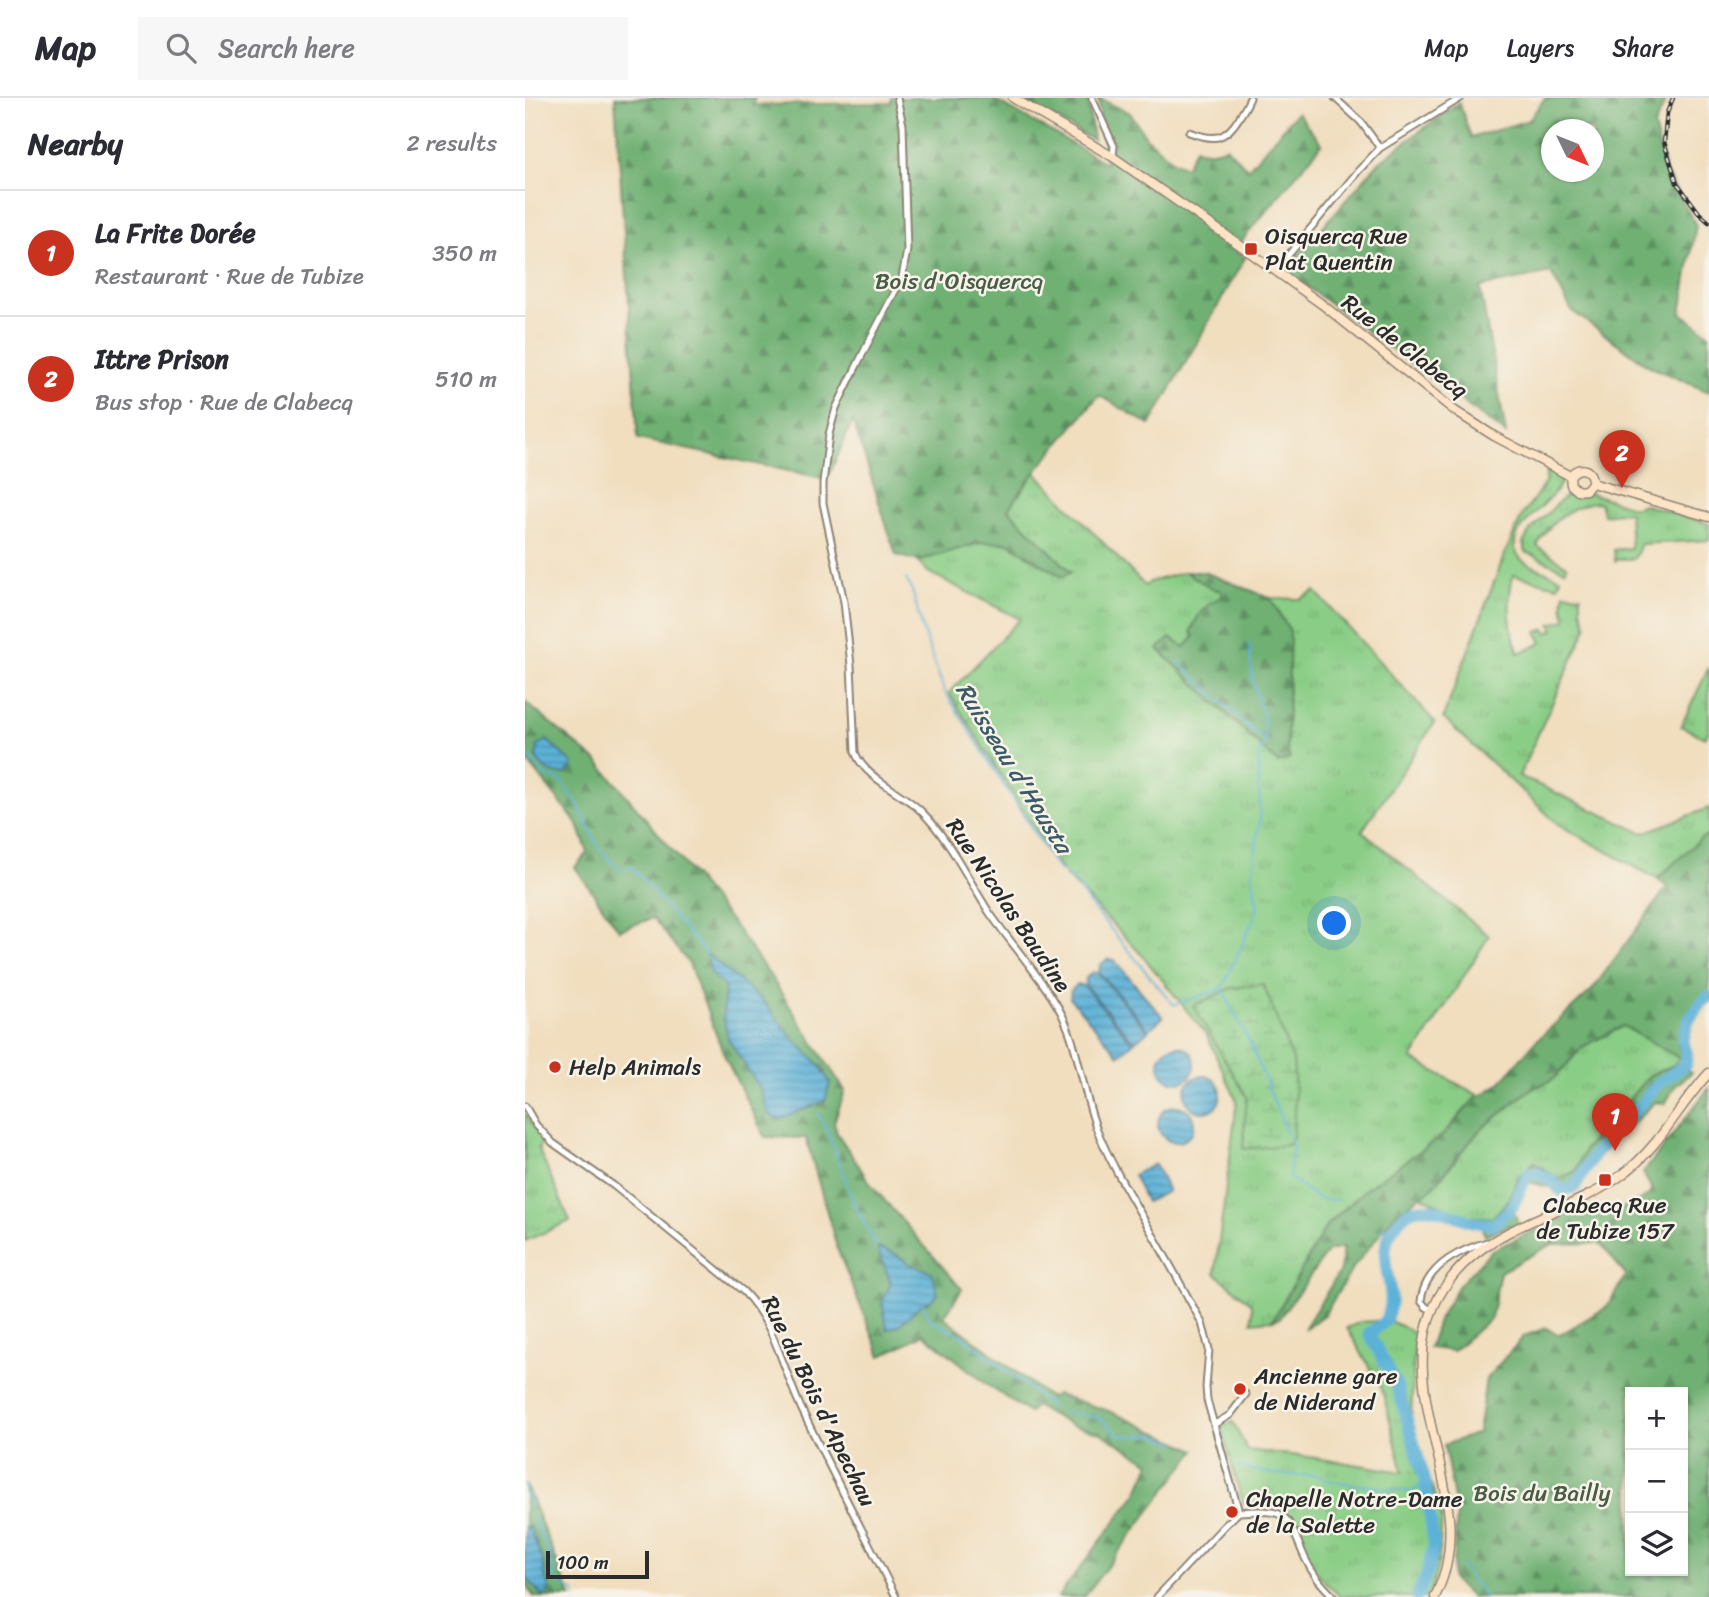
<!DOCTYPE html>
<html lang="en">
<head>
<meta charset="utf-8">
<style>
  :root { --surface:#fff; --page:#f7f7f7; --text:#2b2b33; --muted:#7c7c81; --line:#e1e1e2; --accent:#c8321e }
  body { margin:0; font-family:Sriracha,sans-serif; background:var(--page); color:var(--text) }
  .controls { position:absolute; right:21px; bottom:21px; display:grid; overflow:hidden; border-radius:0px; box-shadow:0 2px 5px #0004 }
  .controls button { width:63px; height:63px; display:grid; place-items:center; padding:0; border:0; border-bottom:2px solid var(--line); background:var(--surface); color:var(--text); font:35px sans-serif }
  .compass { position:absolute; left:1016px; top:21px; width:63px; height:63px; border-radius:50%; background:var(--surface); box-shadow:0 2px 5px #0004; rotate:133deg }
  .scale { position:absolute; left:21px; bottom:18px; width:103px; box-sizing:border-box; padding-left:7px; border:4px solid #2b2b2b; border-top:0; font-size:19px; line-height:24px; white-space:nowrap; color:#2b2b2b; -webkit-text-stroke:5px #f7f3e8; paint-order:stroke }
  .you { position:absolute; left:810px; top:826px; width:24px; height:24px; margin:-18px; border:5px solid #fff; border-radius:50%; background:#1a73e8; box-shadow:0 0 0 10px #1a73e833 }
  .badge { display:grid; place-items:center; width:46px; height:46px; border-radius:50%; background:var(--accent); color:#fff; font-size:23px; font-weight:700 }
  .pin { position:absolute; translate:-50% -58px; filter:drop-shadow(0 2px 4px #0008) }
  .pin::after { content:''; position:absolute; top:37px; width:24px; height:21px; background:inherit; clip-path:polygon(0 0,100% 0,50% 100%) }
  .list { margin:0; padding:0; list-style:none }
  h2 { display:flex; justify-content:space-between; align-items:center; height:91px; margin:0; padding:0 28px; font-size:30px }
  h2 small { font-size:23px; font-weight:400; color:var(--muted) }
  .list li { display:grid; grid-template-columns:46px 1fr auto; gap:21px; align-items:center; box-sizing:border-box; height:126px; padding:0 28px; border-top:2px solid var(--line) }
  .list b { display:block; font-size:26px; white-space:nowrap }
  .list p { margin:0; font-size:23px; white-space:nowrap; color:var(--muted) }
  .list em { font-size:23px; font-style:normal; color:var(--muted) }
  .icon { flex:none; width:38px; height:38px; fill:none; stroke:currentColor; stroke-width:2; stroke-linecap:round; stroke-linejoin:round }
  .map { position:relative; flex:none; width:1184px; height:1499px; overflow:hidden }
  header { display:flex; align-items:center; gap:42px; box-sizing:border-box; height:98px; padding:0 35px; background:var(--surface); border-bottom:2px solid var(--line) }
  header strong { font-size:33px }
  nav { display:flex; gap:38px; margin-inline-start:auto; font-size:24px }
  .search { width:490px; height:63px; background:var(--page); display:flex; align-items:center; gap:18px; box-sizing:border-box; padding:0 24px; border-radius:0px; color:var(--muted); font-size:26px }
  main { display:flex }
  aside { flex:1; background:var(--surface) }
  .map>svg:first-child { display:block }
</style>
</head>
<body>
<header>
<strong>Map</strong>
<div class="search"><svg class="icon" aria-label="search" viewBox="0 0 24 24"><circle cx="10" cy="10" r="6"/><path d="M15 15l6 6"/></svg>Search here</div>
<nav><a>Map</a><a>Layers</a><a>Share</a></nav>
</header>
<main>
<aside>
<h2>Nearby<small>2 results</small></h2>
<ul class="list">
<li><span class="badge">1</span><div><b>La Frite Dorée</b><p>Restaurant · Rue de Tubize</p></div><em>350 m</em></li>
<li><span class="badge">2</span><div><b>Ittre Prison</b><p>Bus stop · Rue de Clabecq</p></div><em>510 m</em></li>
</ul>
</aside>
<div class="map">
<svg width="1184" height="1499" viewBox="0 0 1184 1499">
  <defs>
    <pattern id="grass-tufts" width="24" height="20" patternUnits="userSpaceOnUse" patternTransform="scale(1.75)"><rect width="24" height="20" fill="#8acd86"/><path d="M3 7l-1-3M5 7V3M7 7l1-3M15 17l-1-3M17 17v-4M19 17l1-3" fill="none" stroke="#77b074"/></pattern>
    <pattern id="forest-firs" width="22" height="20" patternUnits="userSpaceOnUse" patternTransform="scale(1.75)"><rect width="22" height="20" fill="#6fb073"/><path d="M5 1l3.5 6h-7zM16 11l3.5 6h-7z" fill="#5b8f5f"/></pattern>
    <pattern id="wetland-marsh" width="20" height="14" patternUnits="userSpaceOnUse" patternTransform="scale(1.75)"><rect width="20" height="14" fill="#8acd86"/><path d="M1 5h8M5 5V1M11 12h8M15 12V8" fill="none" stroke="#77b074"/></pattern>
    <pattern id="water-rules" width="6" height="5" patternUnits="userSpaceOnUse" patternTransform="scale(1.75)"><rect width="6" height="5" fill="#5bb1d8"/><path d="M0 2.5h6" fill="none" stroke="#4b90af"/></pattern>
  </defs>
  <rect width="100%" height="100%" fill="#f7f3e8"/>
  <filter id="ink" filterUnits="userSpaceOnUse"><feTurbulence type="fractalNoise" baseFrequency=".0143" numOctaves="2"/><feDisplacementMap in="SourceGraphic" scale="14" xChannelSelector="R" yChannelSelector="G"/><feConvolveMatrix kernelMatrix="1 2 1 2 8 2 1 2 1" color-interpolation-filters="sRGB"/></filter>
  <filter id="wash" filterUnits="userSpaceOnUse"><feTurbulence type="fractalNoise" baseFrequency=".00686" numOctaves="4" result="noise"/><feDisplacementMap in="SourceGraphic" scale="28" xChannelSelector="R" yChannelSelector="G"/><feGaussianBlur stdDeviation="1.57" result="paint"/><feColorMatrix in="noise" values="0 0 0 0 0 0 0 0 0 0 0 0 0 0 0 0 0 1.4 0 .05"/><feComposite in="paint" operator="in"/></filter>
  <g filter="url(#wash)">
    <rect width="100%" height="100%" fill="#f1debf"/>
    <path fill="url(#grass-tufts)" stroke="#5a7c58" stroke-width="2" d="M1022,372L1037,381C1031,407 970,433 996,461C1002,467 1027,476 1036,480L1033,488L988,477C982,504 983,529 994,555L1017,545L1012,534L1020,531L1023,535L1029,532L1026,526L1041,522L1038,507L1040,495L1056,497V510L1062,529L994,678L1118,735L1184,710V737L1176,741L1132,781L1034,727L918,620L979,458L997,418L1020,385Z
      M510,374L620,488L625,484L660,474H679L745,500L775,501L790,493L910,624L837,733L964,838L887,961L953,997L918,1037L842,1090L802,1127L748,1222L727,1224V1206L690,1175L712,1003L681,936L618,858L538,775L424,595L495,521L403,474L393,463L457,444L484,445L537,479L546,474L483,412Z
      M1065,395L1110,410L1118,406L1184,426V442L1116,446L1109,461H1093L1090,463L1089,452L1106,450L1104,414L1078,417L1075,404C1049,404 1023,425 1012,448L1042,468L1040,472L1001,454L998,445L1005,433L1038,400L1045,396L1058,398Z
      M1184,569V632L1180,640L1156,628Z
      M1098,928L1154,960L1149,967L1125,977L1060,1051L1051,1073L1034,1081L995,1077L981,1105L968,1120L939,1118L896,1098L908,1089L953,1034L1006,991L1029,981L1057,949Z
      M0,1015L14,1037L20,1042L13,1050L45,1123L0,1143Z
      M863,1222L890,1235L886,1322L917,1420L914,1462L908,1487L902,1499H816L803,1487L788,1470L768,1421L749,1410H726L717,1403L696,1329L708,1324L722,1352L784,1359L878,1374L857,1291L822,1230L836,1224Z"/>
    <path fill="url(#forest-firs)" stroke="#4d6e4f" stroke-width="2" fill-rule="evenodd" d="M90,0H230L228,7L366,5V0H466L581,65L573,0L605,15L621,39L649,64L661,69L670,50C682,55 689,54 701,49L723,71L772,14L797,46L709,152L720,160L625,327L574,297L510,374L483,411L546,474L537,479L484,445L457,444L393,463L371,457L328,323L302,381L113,341Z
      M492,0H563L568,42Z
      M1020,0H1142L1129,28L1140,73L1171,127L1156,215L1184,236V294L1124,268L1047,213L1026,175L955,189L981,336L760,172L855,63L934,4L946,40L1004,22ZM1026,32H1068V74H1026Z
      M660,474H679L745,500L765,533L762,650L765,661L753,665L633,551L645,540L660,549L669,539L666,533L674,516L684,506L697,498L696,493L686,490Z
      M0,604L74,665L164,772L208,826L246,879L320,993L309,1024L312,1035L347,1088L437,1191L419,1219L525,1300L531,1296L584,1313L671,1352L559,1499H533L612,1395L625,1365L574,1334L548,1328L510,1308L504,1315L465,1289L399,1236L356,1258L313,1153L281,1040L240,1039L200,959L164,866L128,820L94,832L50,769L63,755L53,727L0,660Z
      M1184,737V899L1162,917L1153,948L1163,965L1098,928L1057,949L1029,981L1006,991L953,1034L908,1089L869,1118L828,1170L799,1217L779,1231L815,1173L818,1150L803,1153L755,1220L748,1222L802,1127L842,1090L918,1037L953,997L956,998L976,984L1009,945L1067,892L1142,789L1132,781L1176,740Z
      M1149,967L1167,974L1150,988L1140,1006L1130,1004L1099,1034L1076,1052L1066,1066L1058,1084L1037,1092L1004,1084L989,1113L993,1125L960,1137L956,1129L944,1127L939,1118L968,1120L981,1105L995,1077L1009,1064L1034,1081L1051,1073L1060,1051L1125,977Z
      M1184,990V1499H946L927,1481L932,1416L919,1347L953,1335L961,1281L999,1238L1021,1230L1034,1237L1082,1209L1101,1177L1075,1145L1027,1146L975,1174L966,1220L928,1253L904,1250L914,1220L934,1187L967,1152L1063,1108L1067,1116C1089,1112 1112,1109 1128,1093L1118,1075ZM1105,1294H1158V1473H1105Z
      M0,1385L46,1499H9L0,1484Z"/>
    <path fill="url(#wetland-marsh)" stroke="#5a7c58" stroke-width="2" d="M738,886L768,962L770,996L768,1040L763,1047L718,1051L722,999L668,908L706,890Z"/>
    <path fill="url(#water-rules)" stroke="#436e82" stroke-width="2" d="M22,642L48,666L46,670L40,676C24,676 20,672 11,660L13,648Z
      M181,855L238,903L265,937L294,966L305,984L300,1003L253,1022L243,1015L236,992L203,941L198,916L200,890L186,875Z
      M583,861L589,862L638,919L624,932L574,874L575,867Z
      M568,874L574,876L623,933L609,944L560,887L561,880Z
      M553,886L559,888L608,945L594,957L545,900L546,892Z
      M634 966a18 18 0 1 1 36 0a18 18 0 1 1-36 0Z
      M660 996a18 18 0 1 1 36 0a18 18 0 1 1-36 0Z
      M633 1026a18 18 0 1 1 36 0a18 18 0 1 1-36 0Z
      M630,1066L643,1093L621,1104L608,1077Z
      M352,1149L372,1157L384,1166L407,1174L413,1196L405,1203L398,1205L373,1228L362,1231L357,1204L366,1185Z
      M4,1428L17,1460L21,1481L25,1493L17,1498L0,1478V1431Z"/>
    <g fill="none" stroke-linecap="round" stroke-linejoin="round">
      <path stroke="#5bb1d8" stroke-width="2" d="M381,481L387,492L398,533L419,592L531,769L552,786L563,804L649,907L697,891L726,947L768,1049L764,1079L794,1101L813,1102
        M724,546L728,585L739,620L740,641
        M653,563L740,644L733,658L735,721L727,777L733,811L697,891
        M0,655L22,680L35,682L52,705L74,750L96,773L107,769L181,856
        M293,1016L303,1034L329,1105L352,1149
        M857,1130L865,1134
        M397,1204L405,1221L440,1240L527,1309
        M538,1314L575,1320L595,1338L631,1337L652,1345
        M713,1369L747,1376L794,1378L804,1383L888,1394L900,1382
        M0,1386L6,1409
        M8,1419L26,1459L30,1482L49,1494L50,1499
        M936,1468L960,1499"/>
      <path stroke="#5bb1d8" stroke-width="12" d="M892,1499L901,1478L909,1447L900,1382L872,1288L844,1235C850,1231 857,1228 861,1221C877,1190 845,1161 870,1128C874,1122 879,1116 886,1113C904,1104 930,1119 949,1124C956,1126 963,1125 970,1126L988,1108L1003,1076L1013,1075L1026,1082L1036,1093L1050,1089L1070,1055L1094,1031L1134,985L1161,966L1162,955L1158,944L1163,923L1178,903L1184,898"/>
    </g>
  </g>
  <g filter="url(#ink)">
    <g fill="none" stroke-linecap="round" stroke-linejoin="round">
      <defs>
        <path id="street" d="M372,0L378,27L382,152L377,180L340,251L311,310L304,336L298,385V405L319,504L326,567L330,654C340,681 376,693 396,713C425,742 442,780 464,814C485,844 510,872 530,904C553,940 556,989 571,1029C586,1068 608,1102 628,1137C645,1166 661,1196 677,1225L684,1251L681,1289L682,1302L714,1414
          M567,0L589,48L588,59
          M810,0L836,24L855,50
          M664,34C688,43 700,43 714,20C718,14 722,7 725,0
          M751,172L834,72L855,50L936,0
          M0,1008L11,1027L28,1045L89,1088L218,1193C250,1225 258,1272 277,1312C307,1375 340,1437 371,1499
          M907,1212L901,1209L896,1203C900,1169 932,1153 962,1144
          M690,1326L705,1317L721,1296
          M714,1414C767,1410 761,1418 780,1460C787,1476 797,1487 809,1499
          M632,1499L699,1428L714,1414"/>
        <path id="secondary" d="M488,0L588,59L698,135L798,207L930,313L969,338L1045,378
          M1045,378L1046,387L1053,393L1061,392L1067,385
          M1045,378C1054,366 1068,371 1067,385
          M1067,385L1184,419
          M910,1499C915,1488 920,1476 922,1464C934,1401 901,1337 898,1274C894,1210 928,1163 984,1134C1022,1114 1064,1102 1098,1076C1134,1050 1154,1007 1184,975"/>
      </defs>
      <use href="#street" stroke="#8e8475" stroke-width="9"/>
      <use href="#secondary" stroke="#8e8475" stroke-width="11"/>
      <use href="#street" stroke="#fff" stroke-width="5"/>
      <use href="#secondary" stroke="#fee4c6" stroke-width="8"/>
      <defs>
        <path id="rail" d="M1148,0L1142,15L1139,44L1152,85L1175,116L1184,124"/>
      </defs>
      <use href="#rail" stroke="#2b2b2b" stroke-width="4.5"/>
      <use href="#rail" stroke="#f7f3e8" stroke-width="2" stroke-dasharray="5" stroke-linecap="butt"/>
    </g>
  </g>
  <g fill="#c8321e" stroke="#f7f3e8" stroke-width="2.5">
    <rect x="719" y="144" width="14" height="14" rx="3.5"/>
    <circle cx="30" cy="969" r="7"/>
    <rect x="1073" y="1075" width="14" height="14" rx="3.5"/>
    <circle cx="715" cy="1291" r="7"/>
    <circle cx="707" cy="1414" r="7"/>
  </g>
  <g text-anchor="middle" stroke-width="5" stroke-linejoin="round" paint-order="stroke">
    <g font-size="23" fill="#2b2b2b" stroke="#f7f3e8" text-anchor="start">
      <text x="740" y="146">Oisquercq Rue<tspan x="740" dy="26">Plat Quentin</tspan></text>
      <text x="44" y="977">Help Animals</text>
      <text x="1080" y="1115" text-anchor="middle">Clabecq Rue<tspan x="1080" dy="26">de Tubize 157</tspan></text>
      <text x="729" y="1286">Ancienne gare<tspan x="729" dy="26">de Niderand</tspan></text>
      <text x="721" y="1409">Chapelle Notre-Dame<tspan x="721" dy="26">de la Salette</tspan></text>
    </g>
    <g font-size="23" fill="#485c46" stroke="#f7f3e8">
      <text x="434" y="191">Bois d'Oisquercq</text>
      <text x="1017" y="1403">Bois du Bailly</text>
    </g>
    <g font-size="23" fill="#2b2b2b" stroke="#f7f3e8">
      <text transform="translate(880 248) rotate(38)" y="8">Rue de Clabecq</text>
      <text transform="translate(484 807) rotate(56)" y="8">Rue Nicolas Baudine</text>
      <text transform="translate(294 1303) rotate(64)" y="8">Rue du Bois d'Apechau</text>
    </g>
    <g font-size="24" font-style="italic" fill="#3c5a68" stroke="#f7f3e8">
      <text transform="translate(489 670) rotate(58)" y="8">Ruisseau d'Housta</text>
    </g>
  </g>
</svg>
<div class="controls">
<button>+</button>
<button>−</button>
<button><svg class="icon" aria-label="layers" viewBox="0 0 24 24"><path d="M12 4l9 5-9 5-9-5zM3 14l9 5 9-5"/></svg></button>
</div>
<svg class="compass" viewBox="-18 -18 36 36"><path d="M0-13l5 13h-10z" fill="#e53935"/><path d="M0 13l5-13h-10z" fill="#7c7c81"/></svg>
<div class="scale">100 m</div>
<div class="you"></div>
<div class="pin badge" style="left:1090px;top:1053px">1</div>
<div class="pin badge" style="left:1097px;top:390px">2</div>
</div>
</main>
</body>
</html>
